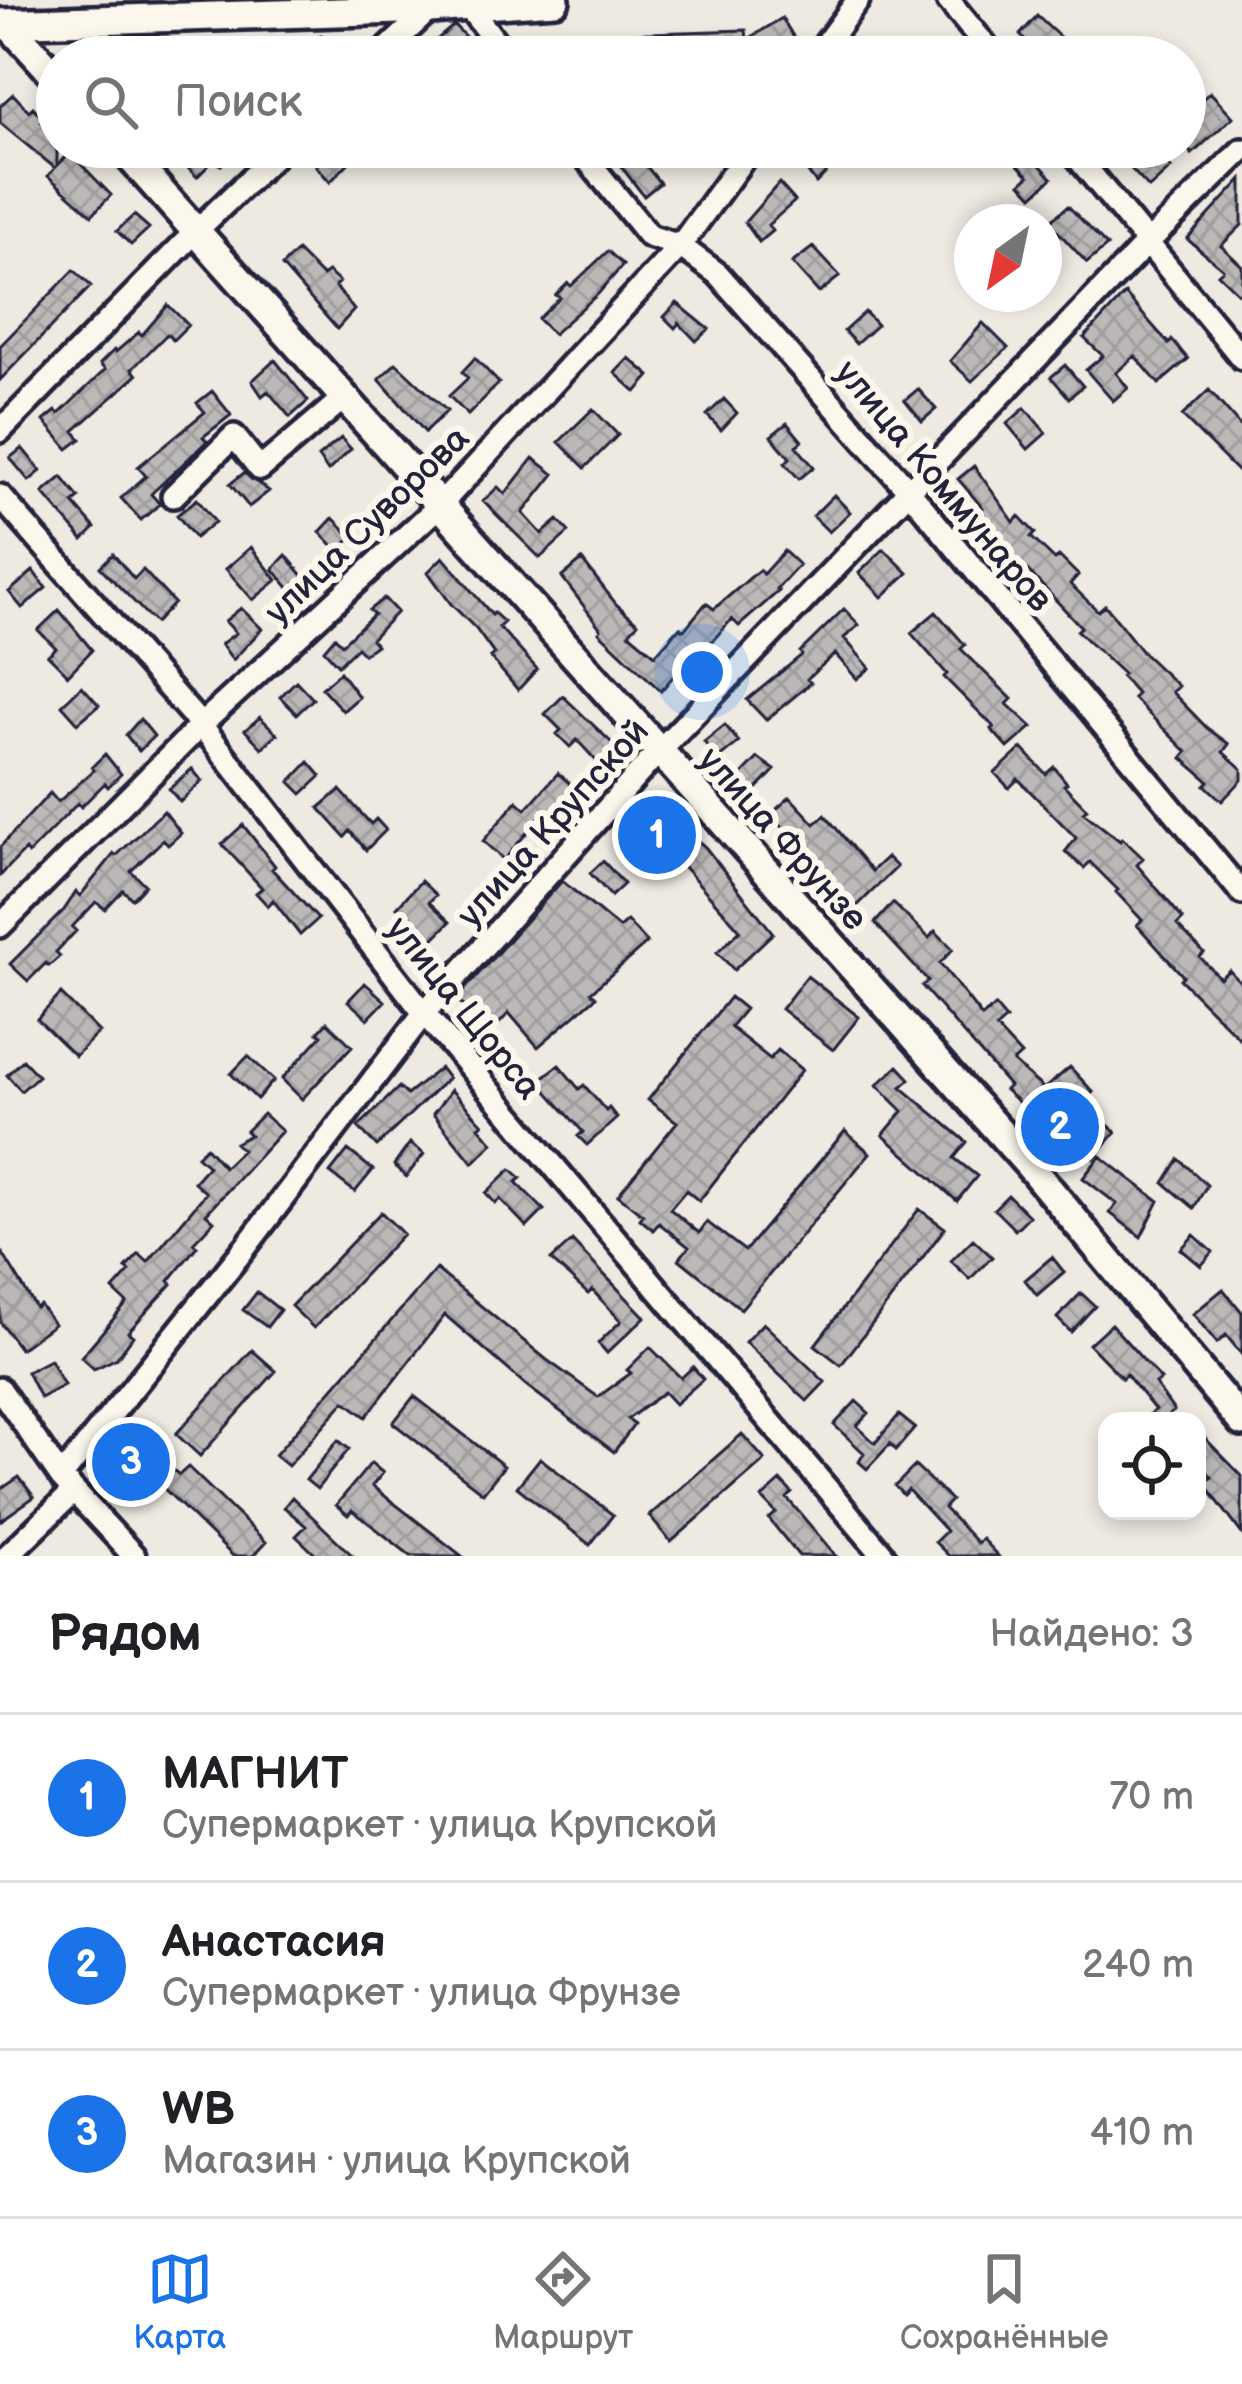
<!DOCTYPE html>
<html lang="ru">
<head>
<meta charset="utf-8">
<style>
  :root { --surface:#fff; --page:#f2f2f2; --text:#202124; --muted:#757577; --line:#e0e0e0; --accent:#1a73e8 }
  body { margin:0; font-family:"Balsamiq Sans",sans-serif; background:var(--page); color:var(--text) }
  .controls { position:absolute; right:36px; bottom:36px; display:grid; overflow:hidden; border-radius:24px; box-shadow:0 6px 18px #0003 }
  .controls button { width:108px; height:108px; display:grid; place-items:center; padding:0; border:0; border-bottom:3px solid var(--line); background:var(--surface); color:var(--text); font:60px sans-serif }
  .compass { position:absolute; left:954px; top:204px; width:108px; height:108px; border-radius:50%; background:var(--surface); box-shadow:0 6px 18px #0003; rotate:213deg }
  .you { position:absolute; left:702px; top:672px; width:42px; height:42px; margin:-30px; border:9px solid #fff; border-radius:50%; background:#1a73e8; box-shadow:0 0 0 18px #1a73e833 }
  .badge { display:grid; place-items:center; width:78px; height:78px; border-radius:50%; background:var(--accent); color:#fff; font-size:39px; font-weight:700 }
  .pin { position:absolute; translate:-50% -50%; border:6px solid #fff; box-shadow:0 3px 12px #0006 }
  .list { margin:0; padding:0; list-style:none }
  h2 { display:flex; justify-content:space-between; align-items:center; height:156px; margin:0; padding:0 48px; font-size:51px }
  h2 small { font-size:39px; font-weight:400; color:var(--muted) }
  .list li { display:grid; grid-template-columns:78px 1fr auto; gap:36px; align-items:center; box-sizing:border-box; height:168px; padding:0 48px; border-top:3px solid var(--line) }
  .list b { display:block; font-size:45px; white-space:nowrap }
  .list p { margin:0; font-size:39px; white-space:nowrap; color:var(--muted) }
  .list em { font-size:39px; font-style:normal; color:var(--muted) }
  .icon { flex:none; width:66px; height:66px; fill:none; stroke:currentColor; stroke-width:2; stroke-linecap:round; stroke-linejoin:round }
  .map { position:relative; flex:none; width:1242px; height:1556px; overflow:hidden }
  .search { position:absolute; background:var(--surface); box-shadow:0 6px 18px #0003; left:36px; right:36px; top:36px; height:132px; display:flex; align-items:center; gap:30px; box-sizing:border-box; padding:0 42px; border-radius:66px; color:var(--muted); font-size:45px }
  .sheet { height:660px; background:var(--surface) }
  nav { display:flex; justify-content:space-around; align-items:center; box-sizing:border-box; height:168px; border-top:3px solid var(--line); background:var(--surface); font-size:33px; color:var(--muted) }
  nav a { display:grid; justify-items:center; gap:6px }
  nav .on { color:var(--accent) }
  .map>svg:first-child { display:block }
</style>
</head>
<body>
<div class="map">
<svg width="1242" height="1556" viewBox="0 0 1242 1556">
  <defs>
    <pattern id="building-cross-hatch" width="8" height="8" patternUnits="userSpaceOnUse" patternTransform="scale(3)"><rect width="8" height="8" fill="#bcb8b8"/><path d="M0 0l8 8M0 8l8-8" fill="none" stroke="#a19e9f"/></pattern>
  </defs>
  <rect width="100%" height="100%" fill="#eeeae2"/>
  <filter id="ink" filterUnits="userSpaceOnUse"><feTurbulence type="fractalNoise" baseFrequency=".00833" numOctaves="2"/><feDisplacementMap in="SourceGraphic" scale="24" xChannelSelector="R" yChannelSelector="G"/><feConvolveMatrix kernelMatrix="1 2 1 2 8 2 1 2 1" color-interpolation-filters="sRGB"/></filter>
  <g filter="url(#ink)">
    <path fill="url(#building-cross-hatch)" stroke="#22223b" stroke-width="3" d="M1037,16L1063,40L1082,57H1044L1020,35Z
      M782,18L799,46L781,57H620L618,34L746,30L747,40Z
      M454,25L475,47L464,57H435L426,49Z
      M321,35L339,57H294Z
      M1210,92L1233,117L1192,154L1185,146V115Z
      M13,94L29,111L33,107L44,120L41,122L57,135V166L70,153L111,195L92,215L48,176L55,168L0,123V106Z
      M203,147H238L221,165L215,159L197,177L184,164Z
      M337,147H364L330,182L316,166Z
      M606,147H631L660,183L644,196Z
      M824,147H852L816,183L801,163Z
      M1016,147H1036L1030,154L1052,178L1033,196L1021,183L1029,176L1008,155Z
      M1132,147H1152L1171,168L1149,188L1121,158Z
      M1242,179V225L1221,246L1242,266V297L1218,274L1223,269L1187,239Z
      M779,183L795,201L768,225L772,231L759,242L745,222Z
      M1068,206L1107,246L1087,263L1049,222Z
      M134,215L149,228L131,245L117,231Z
      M813,247L840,276L819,293L792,263Z
      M297,251L322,276L328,272L339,282L335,286L354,310L337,329L282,266Z
      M608,251L623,265L598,294L553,334L538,319L560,298L556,295L568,283L571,286Z
      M74,270L91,286L0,380V346Z
      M1125,294L1169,344L1172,340L1188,359L1159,384L1135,356L1116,373L1128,388L1113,401L1086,370L1103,356L1084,338Z
      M677,303L709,329L696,341L679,323L675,328L664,317Z
      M168,305L188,325L173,340L167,334L132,369L137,375L74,431L81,439L68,449L44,421L56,411L59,414L105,370L100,364L114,350L116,352L139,332L142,335Z
      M865,312L877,325L856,344L844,331Z
      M983,323L1008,348L972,381L950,361Z
      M475,358L499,383L468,415L449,396L468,378L462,372Z
      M629,358L650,376L636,392L615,373Z
      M275,360L308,401L290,417L268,391L262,396L252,381Z
      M396,363L447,411L425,432L379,379Z
      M1065,365L1083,386L1069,398L1051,377Z
      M918,389L936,409L922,421L905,400Z
      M1209,390L1242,428V476L1182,416Z
      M212,391L231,415L203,437L207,441L151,494L160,504L141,520L121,498L146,476L138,467L205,412L197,403Z
      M724,399L737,413L721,430L707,415Z
      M1025,408L1046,433L1028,449L1007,424Z
      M593,409L618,435L585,468L559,442Z
      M787,423L802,441L796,446L814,467L799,479L785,463L790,458L771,436Z
      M341,438L351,449L328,471L318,457Z
      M22,448L41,471L29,481L10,458Z
      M533,458L554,474L523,513L542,534L558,520L569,532L540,558L483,501L498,487L505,494Z
      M974,466L1014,522L1019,516L1035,533L1031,537L1055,560L1059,556L1078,575L1070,584L1098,611L1105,605L1142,652L1178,686L1172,692L1207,728L1229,744L1223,752L1242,769V780L1222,801L1205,785L1209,781L1182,758L1187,752L1133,698L1137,694L1121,676L1123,674L1077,631L1081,627L1036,579L1012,554L1008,557L973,516L983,508L958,479Z
      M244,473L269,491L249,507L230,484Z
      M62,477L79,498L73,503L95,528L83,540L43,493Z
      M834,495L850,512L829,532L813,516Z
      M197,499L215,522L195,538L177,515Z
      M333,518L352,537L338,551L320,532Z
      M251,547L277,580L253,600L226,569Z
      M884,549L908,573L882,597L859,573Z
      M784,551L799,565L777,589L779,591L739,626L732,619L689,667L684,663L661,691L599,632L601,629L562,577L582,560L616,604L638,623L629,633L655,655L680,627L684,630L706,603L714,609L759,570L763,574Z
      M113,554L134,579L143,570L174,603L155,623L100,567Z
      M286,555L304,577L291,590L273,569Z
      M443,557L492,615L494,613L504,622L499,627L537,669L518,690L490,657L494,654L476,629L451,604L428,572Z
      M33,571L46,588L22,608L9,592Z
      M384,598L397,612L371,639L376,645L364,654L357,647L338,665L324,650L335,637L342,644L374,614L369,610Z
      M241,608L262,629L233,660L221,644L236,633L225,621Z
      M844,609L859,625L844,638L870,668L857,679L835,654L807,679L811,683L766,720L747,700L802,655L800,652Z
      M59,610L92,650L68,675L48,655L56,648L38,630Z
      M936,612L965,645L961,649L1012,699L1007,704L1032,727L1008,748L991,729L994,727L944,677L947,674L911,633Z
      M340,672L359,697L343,711L322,688Z
      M296,681L313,699L297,714L280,697Z
      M82,686L99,705L78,723L62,705Z
      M563,696L615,746L600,765L577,740L570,747L557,734L561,730L545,714Z
      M260,717L277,734L262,748L245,730Z
      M140,719L154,736L139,751L126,735Z
      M725,725L739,742L718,759L704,742Z
      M1022,748L1046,774L1054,767L1067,783L1064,785L1087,809L1083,812L1120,841L1122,838L1143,858L1137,865L1183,919L1177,925L1204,953L1200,957L1220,978L1229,970L1242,984V1041L1180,979L1183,976L1137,925L1142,920L1116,892L1118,890L1090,862L1084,868L1065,852L1076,838L1018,779L1009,788L995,773Z
      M105,754L121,774L108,787L105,783L81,807L78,803L28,854L25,850L0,876V847L50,793L58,802L94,770L92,767Z
      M758,758L775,770L754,792L739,778Z
      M309,762L321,776L302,794L290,782Z
      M192,769L202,781L180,802L169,789Z
      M558,773L574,787L543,821L539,818L504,860L483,841L517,801L526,809Z
      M340,790L371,824L376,819L386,830L366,850L350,831L345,837L319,808Z
      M652,797L706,848L773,933L734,970L717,952L740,930L676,858L662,873L619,830Z
      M790,797L815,824L825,815L872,871L887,857L897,867L856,907L771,814Z
      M164,811L181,833L168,845L163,840L131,871L145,885L132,899L123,890L105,909L96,902L72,927L76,931L56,952L60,956L49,966L46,963L28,981L10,964L64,910L76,892L80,896L114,854L116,856Z
      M243,825L275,866L272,869L318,919L300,935L273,900L268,906L256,893L262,888L222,844Z
      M603,861L624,884L611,896L590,873Z
      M421,881L436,895L429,902L450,922L430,942L397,907Z
      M562,881L619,928L627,921L647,943L591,992L596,997L538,1047L509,1013L492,1031L456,999Z
      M893,903L929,938L935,931L953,949L940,963L982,1017L995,1006L1006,1019L996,1028L1021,1055L1013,1062L1044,1089L1070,1067L1093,1092L1082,1103L1116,1132L1094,1158L1069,1138L1058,1151L1038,1134L1045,1126L1005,1090L1009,1086L922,986L928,981L875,923Z
      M807,976L859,1017L833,1050L781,1009Z
      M365,983L385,1001L368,1019L348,1001Z
      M61,994L99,1032L75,1056L37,1019Z
      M730,997L745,1009L730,1027L770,1059L778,1050L802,1070L699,1201L686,1190L670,1209L699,1233L707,1222L745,1251L845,1131L870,1153L741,1309L679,1259L689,1247L659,1223L653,1230L640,1219L643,1215L618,1195L677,1122L648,1100Z
      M327,1022L352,1046L302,1099L282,1079L322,1035L318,1032Z
      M248,1056L274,1080L257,1099L231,1074Z
      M23,1060L38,1076L21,1091L7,1075Z
      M559,1065L579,1089L584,1085L606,1111L609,1108L617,1118L587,1145L578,1136L583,1132L538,1081Z
      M898,1066L910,1079L901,1087L967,1142L954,1158L977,1176L957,1201L883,1135L903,1111L877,1085Z
      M440,1068L448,1078L377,1146L358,1127L399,1087L407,1095Z
      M451,1090L483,1124L479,1127L493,1143L473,1163L433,1114Z
      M263,1114L282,1131L206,1214L214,1221L193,1243L197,1246L169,1281L172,1284L128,1332L133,1336L117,1358L94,1369L81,1357L127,1303L113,1290L130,1271L126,1268L139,1254L148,1262L206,1193L194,1182L208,1166L197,1156L206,1147L224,1167L242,1150L235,1143L250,1135L246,1131Z
      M410,1143L424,1154L406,1177L394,1165Z
      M348,1150L373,1170L355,1192L330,1173Z
      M1100,1156L1159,1201L1141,1237L1110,1213L1117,1204L1083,1178Z
      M1179,1159L1207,1185L1194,1208L1164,1183Z
      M511,1169L521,1178L516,1182L544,1210L527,1227L500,1199L495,1203L486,1193Z
      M1008,1195L1029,1216L1015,1230L994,1209Z
      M919,1209L945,1228L841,1365L815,1345Z
      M381,1212L403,1234L314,1328L291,1306Z
      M1194,1235L1213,1252L1201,1266L1181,1249Z
      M973,1239L992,1257L970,1279L951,1261Z
      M572,1241L645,1317L607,1353L598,1343L621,1321L592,1290L588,1294L551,1260Z
      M0,1249L36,1308L40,1305L54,1324L20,1349L0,1322Z
      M1052,1257L1064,1272L1037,1295L1025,1280Z
      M436,1269L547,1360L598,1397L631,1373L627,1370L650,1347L681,1378L693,1367L703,1379L675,1404L664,1392L628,1419L634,1425L614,1452L527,1386L445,1315L366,1417L345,1401L288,1466L275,1455Z
      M1223,1289L1242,1312V1355L1226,1335L1217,1343L1193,1314Z
      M257,1292L280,1310L267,1327L243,1310Z
      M1081,1293L1095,1306L1071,1332L1057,1318Z
      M763,1323L825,1382L807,1401L745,1342Z
      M1111,1324L1161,1380L1155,1384L1174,1411L1160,1421H1140L1155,1410L1126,1374L1122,1378L1089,1344Z
      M252,1350L276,1371L200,1456L176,1434Z
      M50,1360L64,1385L40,1398L27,1372Z
      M414,1396L504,1466L483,1493L393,1423Z
      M856,1401L869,1413L857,1426L875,1443L899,1415L915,1428L896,1450L890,1444L867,1469L859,1462L864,1453L834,1425Z
      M127,1428L179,1475L188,1467L266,1542L253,1556H233L150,1475L130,1497L111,1480L118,1460L111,1446Z
      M1197,1430L1242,1476V1534L1204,1483L1212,1477L1197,1462Z
      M742,1434L765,1460L671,1542L649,1516Z
      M338,1440L349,1449L317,1489L306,1480Z
      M540,1458L613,1515L590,1545L517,1487Z
      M371,1463L383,1473L372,1486L462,1556H411L352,1510L348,1515L336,1505Z
      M915,1466L951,1500L944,1508L977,1543L982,1539L998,1556H949L935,1542L946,1531L908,1490L903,1495L895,1486Z
      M19,1477L34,1497L0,1521V1490Z
      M781,1481L792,1493L787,1498L836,1556H799L769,1519L776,1513L762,1498Z
      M292,1497L325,1529L353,1556H317L296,1536L306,1526L284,1507Z"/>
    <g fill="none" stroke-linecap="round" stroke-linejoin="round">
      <defs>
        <path id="minor" d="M948,0L995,57
          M467,5L507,57
          M379,57L430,9
          M816,57L858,0
          M577,147L649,236L680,246L718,274L910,492L1242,893
          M1069,147L1242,358
          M0,431L197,230L284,147
          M0,496L201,725L424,1013L884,1556
          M173,496L234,436L260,469L345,397
          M0,926L201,725L441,504L680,246L752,147
          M0,1389L61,1477L134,1556
          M61,1477L245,1248L424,1013L658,752L1148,242L1242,150
          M7,1556L73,1492"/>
        <path id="major" d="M0,23L430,9L555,0
          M7,23L57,78
          M121,147L1028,1164L1242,1422"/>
      </defs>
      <use href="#minor" stroke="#22223b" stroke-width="30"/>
      <use href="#major" stroke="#22223b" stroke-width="36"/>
      <use href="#minor" stroke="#fbf7ec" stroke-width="21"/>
      <use href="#major" stroke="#fbf7ec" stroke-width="27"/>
    </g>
  </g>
  <g text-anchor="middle" stroke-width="12" stroke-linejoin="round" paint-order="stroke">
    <g font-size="36" fill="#22223b" stroke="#fbf7ec">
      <text transform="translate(945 485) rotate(50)" y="13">улица Коммунаров</text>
      <text transform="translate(366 524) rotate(-44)" y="13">улица Суворова</text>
      <text transform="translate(552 822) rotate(-48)" y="13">улица Крупской</text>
      <text transform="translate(784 838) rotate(48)" y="13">улица Фрунзе</text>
      <text transform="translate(465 1007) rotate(51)" y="13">улица Щорса</text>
    </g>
  </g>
</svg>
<div class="controls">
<button><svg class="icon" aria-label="locate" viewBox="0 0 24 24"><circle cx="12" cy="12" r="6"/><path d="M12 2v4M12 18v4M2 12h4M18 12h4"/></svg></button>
</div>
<svg class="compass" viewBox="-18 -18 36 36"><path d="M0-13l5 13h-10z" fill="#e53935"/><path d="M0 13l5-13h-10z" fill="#757577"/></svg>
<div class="you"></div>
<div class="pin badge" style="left:657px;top:835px">1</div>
<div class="pin badge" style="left:1060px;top:1127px">2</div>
<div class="pin badge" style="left:131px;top:1462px">3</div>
<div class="search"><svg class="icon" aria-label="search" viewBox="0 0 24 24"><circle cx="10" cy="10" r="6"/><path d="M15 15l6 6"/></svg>Поиск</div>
</div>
<section class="sheet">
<h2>Рядом<small>Найдено: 3</small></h2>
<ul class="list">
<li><span class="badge">1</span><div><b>МАГНИТ</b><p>Супермаркет · улица Крупской</p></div><em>70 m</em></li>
<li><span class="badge">2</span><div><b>Анастасия</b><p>Супермаркет · улица Фрунзе</p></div><em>240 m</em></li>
<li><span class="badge">3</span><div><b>WB</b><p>Магазин · улица Крупской</p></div><em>410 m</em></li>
</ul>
</section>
<nav>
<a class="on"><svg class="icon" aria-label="map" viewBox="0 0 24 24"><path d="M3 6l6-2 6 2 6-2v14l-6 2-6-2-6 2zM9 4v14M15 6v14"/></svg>Карта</a>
<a><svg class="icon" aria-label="directions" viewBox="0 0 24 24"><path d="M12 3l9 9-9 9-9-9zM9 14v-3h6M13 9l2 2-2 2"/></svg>Маршрут</a>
<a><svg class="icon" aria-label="saved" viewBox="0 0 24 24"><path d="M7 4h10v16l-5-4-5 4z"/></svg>Сохранённые</a>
</nav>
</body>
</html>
